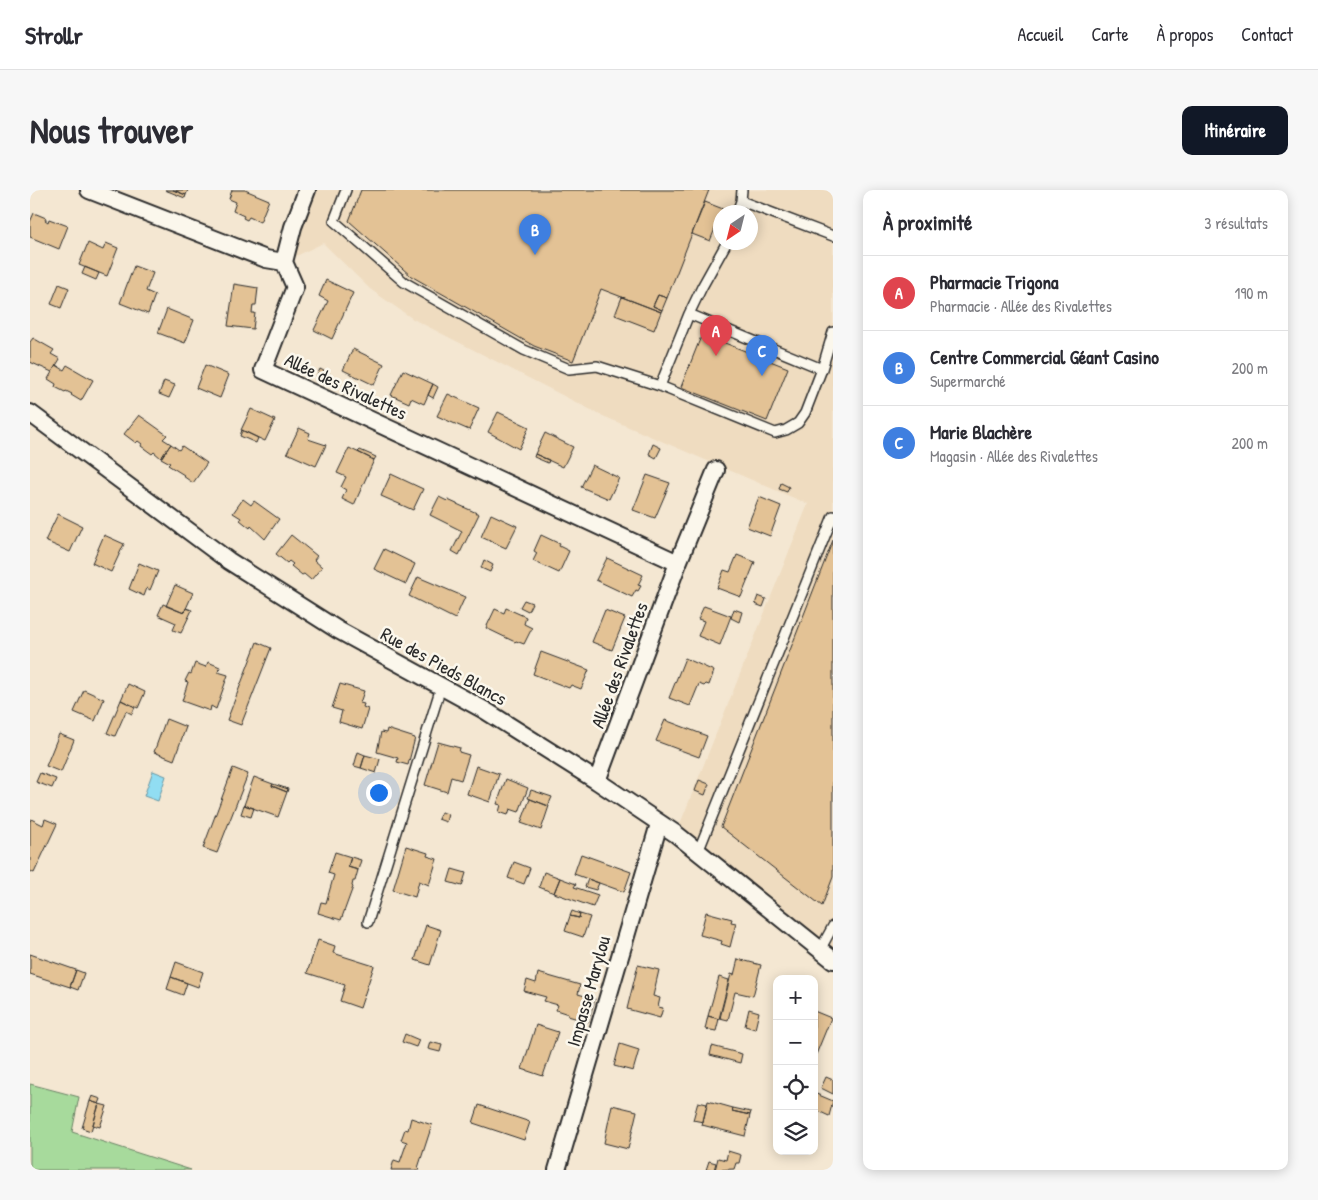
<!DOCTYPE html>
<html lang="fr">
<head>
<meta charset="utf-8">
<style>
  :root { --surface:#fff; --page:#f7f7f7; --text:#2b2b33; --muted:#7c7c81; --line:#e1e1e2; --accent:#111827 }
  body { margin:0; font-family:"Patrick Hand",sans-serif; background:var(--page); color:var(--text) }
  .controls { position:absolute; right:15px; bottom:15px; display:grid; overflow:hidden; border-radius:10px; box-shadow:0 2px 12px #0003 }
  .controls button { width:45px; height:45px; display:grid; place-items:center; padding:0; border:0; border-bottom:1px solid var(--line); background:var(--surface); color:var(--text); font:25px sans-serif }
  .compass { position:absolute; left:683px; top:15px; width:45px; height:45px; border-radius:50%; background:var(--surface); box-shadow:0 2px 12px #0003; rotate:215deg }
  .you { position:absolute; left:348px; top:602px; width:18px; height:18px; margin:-12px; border:4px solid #fff; border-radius:50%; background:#1a73e8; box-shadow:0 0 0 8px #1a73e833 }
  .badge { display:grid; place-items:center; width:32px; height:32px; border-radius:50%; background:var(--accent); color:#fff; font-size:16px; font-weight:700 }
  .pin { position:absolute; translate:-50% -41px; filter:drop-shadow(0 1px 2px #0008) }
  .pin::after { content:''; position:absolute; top:26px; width:18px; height:15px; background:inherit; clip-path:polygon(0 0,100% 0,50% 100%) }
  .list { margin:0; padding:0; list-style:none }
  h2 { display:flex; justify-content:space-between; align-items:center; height:65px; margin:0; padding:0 20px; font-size:21px }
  h2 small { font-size:16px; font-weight:400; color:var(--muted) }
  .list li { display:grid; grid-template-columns:32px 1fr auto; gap:15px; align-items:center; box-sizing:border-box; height:75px; padding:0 20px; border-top:1px solid var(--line) }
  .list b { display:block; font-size:19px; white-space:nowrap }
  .list p { margin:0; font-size:16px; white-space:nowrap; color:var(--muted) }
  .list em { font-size:16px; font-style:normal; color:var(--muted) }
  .icon { flex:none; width:28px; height:28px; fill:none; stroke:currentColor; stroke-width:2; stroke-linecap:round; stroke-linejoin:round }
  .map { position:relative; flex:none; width:803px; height:980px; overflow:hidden; border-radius:10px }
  header { display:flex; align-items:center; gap:30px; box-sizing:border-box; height:70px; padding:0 25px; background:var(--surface); border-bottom:1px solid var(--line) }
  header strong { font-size:24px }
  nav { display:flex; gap:28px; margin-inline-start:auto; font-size:18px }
  .intro { display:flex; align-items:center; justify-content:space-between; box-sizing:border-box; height:120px; padding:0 30px }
  h1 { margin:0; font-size:35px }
  .button { padding:12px 22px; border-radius:10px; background:var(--accent); color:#fff; font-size:18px; font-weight:700 }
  main { display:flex; gap:30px; padding:0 30px }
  aside { flex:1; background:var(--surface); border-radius:10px; box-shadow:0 2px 12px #0003 }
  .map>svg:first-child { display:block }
</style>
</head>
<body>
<header>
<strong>Strollr</strong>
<nav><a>Accueil</a><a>Carte</a><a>À propos</a><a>Contact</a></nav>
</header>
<div class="intro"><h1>Nous trouver</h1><a class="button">Itinéraire</a></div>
<main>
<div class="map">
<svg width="803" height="980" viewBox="0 0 803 980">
  <rect width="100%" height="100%" fill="#f4e7d2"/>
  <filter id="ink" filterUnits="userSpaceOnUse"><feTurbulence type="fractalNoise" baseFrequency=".02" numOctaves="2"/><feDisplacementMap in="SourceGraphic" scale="10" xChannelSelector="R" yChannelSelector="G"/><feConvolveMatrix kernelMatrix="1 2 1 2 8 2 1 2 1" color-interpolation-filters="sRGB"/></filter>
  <g filter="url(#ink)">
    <path fill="#efdcc0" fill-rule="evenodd" d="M277,0H803V770L646,644L778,314L573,226L383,129L340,99L293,53L254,72ZM691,22H721V52H691Z"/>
    <path fill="#a7da9c" stroke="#698264" d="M0,894L49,907L42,942L161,980H0Z"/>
    <path fill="#91ddf2" stroke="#6896a2" d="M123,581L136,586L128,611L114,606Z"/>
    <path fill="#e3c295" stroke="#2b2b2b" d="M135,0H143L156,5L155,8Z
      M143,0H158L156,5Z
      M202,0H215L239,10L230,32L219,27L217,30L213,28L214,26L203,21L206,12L199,9Z
      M331,0H679L637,108L628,105L623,116L632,120L631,122L571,99L543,171L504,156L381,86L319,31Z
      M675,12L693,19L680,51L662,44Z
      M4,23L16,28L15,30L18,32L19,29L38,36L29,59L0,47V32Z
      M58,53L73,60L76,53L88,58L77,86L49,75Z
      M104,76L123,83L116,101L125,105L118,124L90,113Z
      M55,77L69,83L66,90L52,84Z
      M296,90L323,103L302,149L284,140L298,111L289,106Z
      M29,94L39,98L31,118L21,114Z
      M204,94L228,98L226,115H223L222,123H225L223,139L198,136Z
      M628,105L637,108L632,120L623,116Z
      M592,107L631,122L624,140L585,125Z
      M137,119L164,130L155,153L128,143Z
      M672,144L758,178L737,231L651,197Z
      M3,148L24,160L21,164L30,169L22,182L0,172V152Z
      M323,159L354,174L344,195L313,180Z
      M26,175L34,180L37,175L63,190L51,211L41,205L42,204L36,201L35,202L25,197L26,194L18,189Z
      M175,175L199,185L190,208L166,198Z
      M290,179L300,184L295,195L285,190Z
      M373,180L403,194L394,214L381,208L379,213L361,205Z
      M134,191L145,195L139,208L129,204Z
      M403,194L408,197L403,208L398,205Z
      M418,204L449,218L439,240L407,226Z
      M221,219L245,230L235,251L211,240Z
      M468,222L499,237L489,259L458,242Z
      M109,225L137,245L133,249L141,254L131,268L124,262L122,264L111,256L112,254L108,251L106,253L94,244Z
      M269,238L280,243L278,249L296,255L286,276L257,263Z
      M212,240L228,248L226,253L210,246Z
      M515,243L543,257L533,277L505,264Z
      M141,254L149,260L152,256L177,273L163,293L153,286L154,285L138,275L140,273L131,268Z
      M623,254L631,258L626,268L619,264Z
      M319,258L344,270L324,315L312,309L316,300L311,297L316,287L307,283Z
      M330,260L346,267L344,270L328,262Z
      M505,264L519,270L518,273L504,267Z
      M562,275L589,288L579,309L551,297Z
      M361,284L393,299L383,320L351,306Z
      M617,285L640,293L625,328L603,320Z
      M751,293L759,297L757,302L749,299Z
      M409,307L417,311L418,310L449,324L429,365L422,361L432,341L400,325Z
      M729,307L751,316L740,346L717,337Z
      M213,309L221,315L224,311L249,329L235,349L221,336L220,338L210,330L211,328L203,323Z
      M28,324L52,336L40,362L15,351Z
      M461,324L487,336L476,358L451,347Z
      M74,345L94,354L81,382L62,373Z
      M261,345L287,366L284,370L292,377L281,390L274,384L272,385L261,376L263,374L259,371L257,373L246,364Z
      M511,345L530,354L529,356L539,361L529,383L503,371L507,363L504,361Z
      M803,350V687L792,716L691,637Z
      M354,359L385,374L376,394L344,379Z
      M707,365L725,372L711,407L687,398L694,380L700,382Z
      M577,368L613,385L608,395L611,396L608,401L606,400L602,407L566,390Z
      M454,370L463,375L460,382L451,378Z
      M109,373L128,381L120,400L117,398L114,406L99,399Z
      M388,387L435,407L425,429L379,406Z
      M145,395L163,403L154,423L136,416Z
      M728,406L736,409L733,417L725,414Z
      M494,410L502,413L498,421L490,417Z
      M133,414L154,423L156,418L162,420L151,443L143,440L146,433L128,425Z
      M674,416L701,426L690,455L668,446L674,431L668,429Z
      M476,418L496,427L494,434L502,438L494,454L486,451L485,452L456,438L465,419L474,423Z
      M704,419L712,422L709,432L701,428Z
      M575,420L595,428L582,460L562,452Z
      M227,452L241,458L211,535L197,530Z
      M511,462L559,480L551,499L541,495L539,498L503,484Z
      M655,468L684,481L679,495L676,494L674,496L669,494L660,516L639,508Z
      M178,472L190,477L188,482L198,485L186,519L181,516L180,521L152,511L158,492L155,491L159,483L161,484L165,473L176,477Z
      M98,494L115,502L108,518L91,510Z
      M310,494L334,501L330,513L334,514L333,517L338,519L332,539L309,532L312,521L302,518Z
      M54,500L74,509L65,531L44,522Z
      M91,510L105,517L102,524L96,521L85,546L77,543Z
      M136,529L156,537L144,570L124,562Z
      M635,530L677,546L669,567L626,551Z
      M357,539L385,548L378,575L367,572L368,568L347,562L351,542L356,543Z
      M29,544L44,550L31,582L16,576Z
      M408,552L430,558L429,562L439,565L431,590L421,587L417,602L395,595Z
      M328,562L335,565L331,578L324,576Z
      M335,565L350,569L346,583L331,578Z
      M446,576L469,584L460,612L437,604Z
      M203,578L218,584L187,663L173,658Z
      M10,583L26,589L22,598L6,592Z
      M224,587L243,594L242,596L257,602L248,627L214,615Z
      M476,589L498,598L489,622L480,619L478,625L469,622L471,615L467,614Z
      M669,590L679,594L675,605L665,601Z
      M243,594L258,599L257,602L242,596Z
      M501,600L522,607L518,616L498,608Z
      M500,609L519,616L511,640L491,633Z
      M214,615L224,618L221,627L211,624Z
      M411,622L418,624L416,632L408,629Z
      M1,629L13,635L15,629L27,634L4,683L0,681V632Z
      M376,656L398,663L397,666L407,669L399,695L389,691L385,707L363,700Z
      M305,662L321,667L318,677L328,680L325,691H323L322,696L323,697L311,730L288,723L291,712L296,713L304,685L298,683Z
      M551,664L601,682L594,702L544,684Z
      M321,667L331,670L328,680L318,677Z
      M484,672L500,678L494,694L478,688Z
      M422,679L436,683L432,696L418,692Z
      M514,682L530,688L524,703L509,697Z
      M530,688L546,694L544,697L568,705L563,717L524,703Z
      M558,689L569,693L566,700L555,697Z
      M542,721L550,724L549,728L540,726Z
      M676,722L702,729L701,732L706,733L700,757L691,754L692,751L670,745Z
      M550,724L560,727L553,747L535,741L540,726L549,728Z
      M396,735L411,740L400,775L385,770Z
      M288,750L305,756L303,763L344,776L330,818L310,811L315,795L277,783Z
      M0,764L46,780L40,797L0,784Z
      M708,769L731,775L723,806L705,802L698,830L690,828L701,784L704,785Z
      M146,772L173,782L168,797L141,787Z
      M608,775L629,780L623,806L630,808L628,817L633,818L630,828L597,819Z
      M46,780L54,783L48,800L40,797Z
      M508,783L550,795L548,804L555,806L554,812L563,815L558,832L538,826V824L526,820L528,815L514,811L516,807L494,801L497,790L506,793Z
      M141,787L157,793L153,805L137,799Z
      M689,787L699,790L689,829L678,826Z
      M555,806L565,809L563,815L554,812Z
      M719,819L729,822L725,839L715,836Z
      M784,821L801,828L785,867H784Z
      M678,826L689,829L686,841L675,839Z
      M506,835L528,842L513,886L492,879Z
      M375,844L389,850L386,857L372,852Z
      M400,852L412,855L410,862L398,859Z
      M590,854L609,860L603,881L584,876Z
      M682,856L712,864L710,873L680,865Z
      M796,887L803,890V904L791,898Z
      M784,903L803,911L799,926L784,919Z
      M62,906L71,909L69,914L60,911Z
      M60,911L69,914L61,941L52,938Z
      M678,911L703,918L702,921L720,925L715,946L672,935Z
      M668,912L677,914L673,932L663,930Z
      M69,914L77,916L70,937L63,935Z
      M449,915L500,932L494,950L443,933Z
      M582,915L607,921L598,959L574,953Z
      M703,918L721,922L720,925L702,921Z
      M381,928L402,935L388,978L390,980H361L364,970L370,972L377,952L371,950L375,939L378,940Z
      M698,961L711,965L709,973H706L704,979L685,980L688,968L696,970Z
      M679,971L686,973L684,980H676Z"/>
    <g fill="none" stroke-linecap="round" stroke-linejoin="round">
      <defs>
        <path id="lane" d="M316,0L304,31L374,92L494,160L539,179L567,176L630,196L659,124L672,97L697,52
          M711,11L803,46
          M707,22L711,11L712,0
          M659,124L792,179
          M630,196L745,243L756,240L768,233L775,223L792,179L803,142
          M668,662L803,326
          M338,732L411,497
          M790,760L803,736"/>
        <path id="street" d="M59,0L236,69L254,72
          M254,72L265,97L233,180L648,373L567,591
          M254,72L263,37L277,0
          M0,223L199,371L308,440L456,521L567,591L646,644L803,770
          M648,373L686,280
          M527,980L629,634"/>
      </defs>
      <use href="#lane" stroke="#2b2b2b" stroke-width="12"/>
      <use href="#street" stroke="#2b2b2b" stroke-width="20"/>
      <use href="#lane" stroke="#fbf7ec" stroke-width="9"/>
      <use href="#street" stroke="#fbf7ec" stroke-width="16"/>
    </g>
  </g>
  <g text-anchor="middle" stroke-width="5" stroke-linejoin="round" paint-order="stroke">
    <g font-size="19" fill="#2b2b2b" stroke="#fbf7ec">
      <text transform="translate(316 196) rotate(25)" y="7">Allée des Rivalettes</text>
      <text transform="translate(589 475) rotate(-70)" y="7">Allée des Rivalettes</text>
      <text transform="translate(414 476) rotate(29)" y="7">Rue des Pieds Blancs</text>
      <text transform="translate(558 801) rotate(-74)" y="7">Impasse Marylou</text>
    </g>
  </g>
</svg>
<div class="controls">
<button>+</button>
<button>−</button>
<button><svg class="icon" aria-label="locate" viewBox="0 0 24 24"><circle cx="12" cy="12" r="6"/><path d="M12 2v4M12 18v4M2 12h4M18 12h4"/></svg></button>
<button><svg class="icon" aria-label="layers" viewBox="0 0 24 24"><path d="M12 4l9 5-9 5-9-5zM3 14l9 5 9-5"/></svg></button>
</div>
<svg class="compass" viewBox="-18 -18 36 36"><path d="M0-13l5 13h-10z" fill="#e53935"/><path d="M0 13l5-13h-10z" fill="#7c7c81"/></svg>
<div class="you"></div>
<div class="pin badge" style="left:686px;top:166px;background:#e0444e">A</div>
<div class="pin badge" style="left:505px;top:65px;background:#3f7fe0">B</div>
<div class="pin badge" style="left:732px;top:186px;background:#3f7fe0">C</div>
</div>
<aside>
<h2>À proximité<small>3 résultats</small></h2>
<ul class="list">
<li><span class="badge" style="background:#e0444e">A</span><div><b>Pharmacie Trigona</b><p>Pharmacie · Allée des Rivalettes</p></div><em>190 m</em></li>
<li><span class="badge" style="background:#3f7fe0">B</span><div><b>Centre Commercial Géant Casino</b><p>Supermarché</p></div><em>200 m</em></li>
<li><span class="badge" style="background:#3f7fe0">C</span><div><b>Marie Blachère</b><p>Magasin · Allée des Rivalettes</p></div><em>200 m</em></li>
</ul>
</aside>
</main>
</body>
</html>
